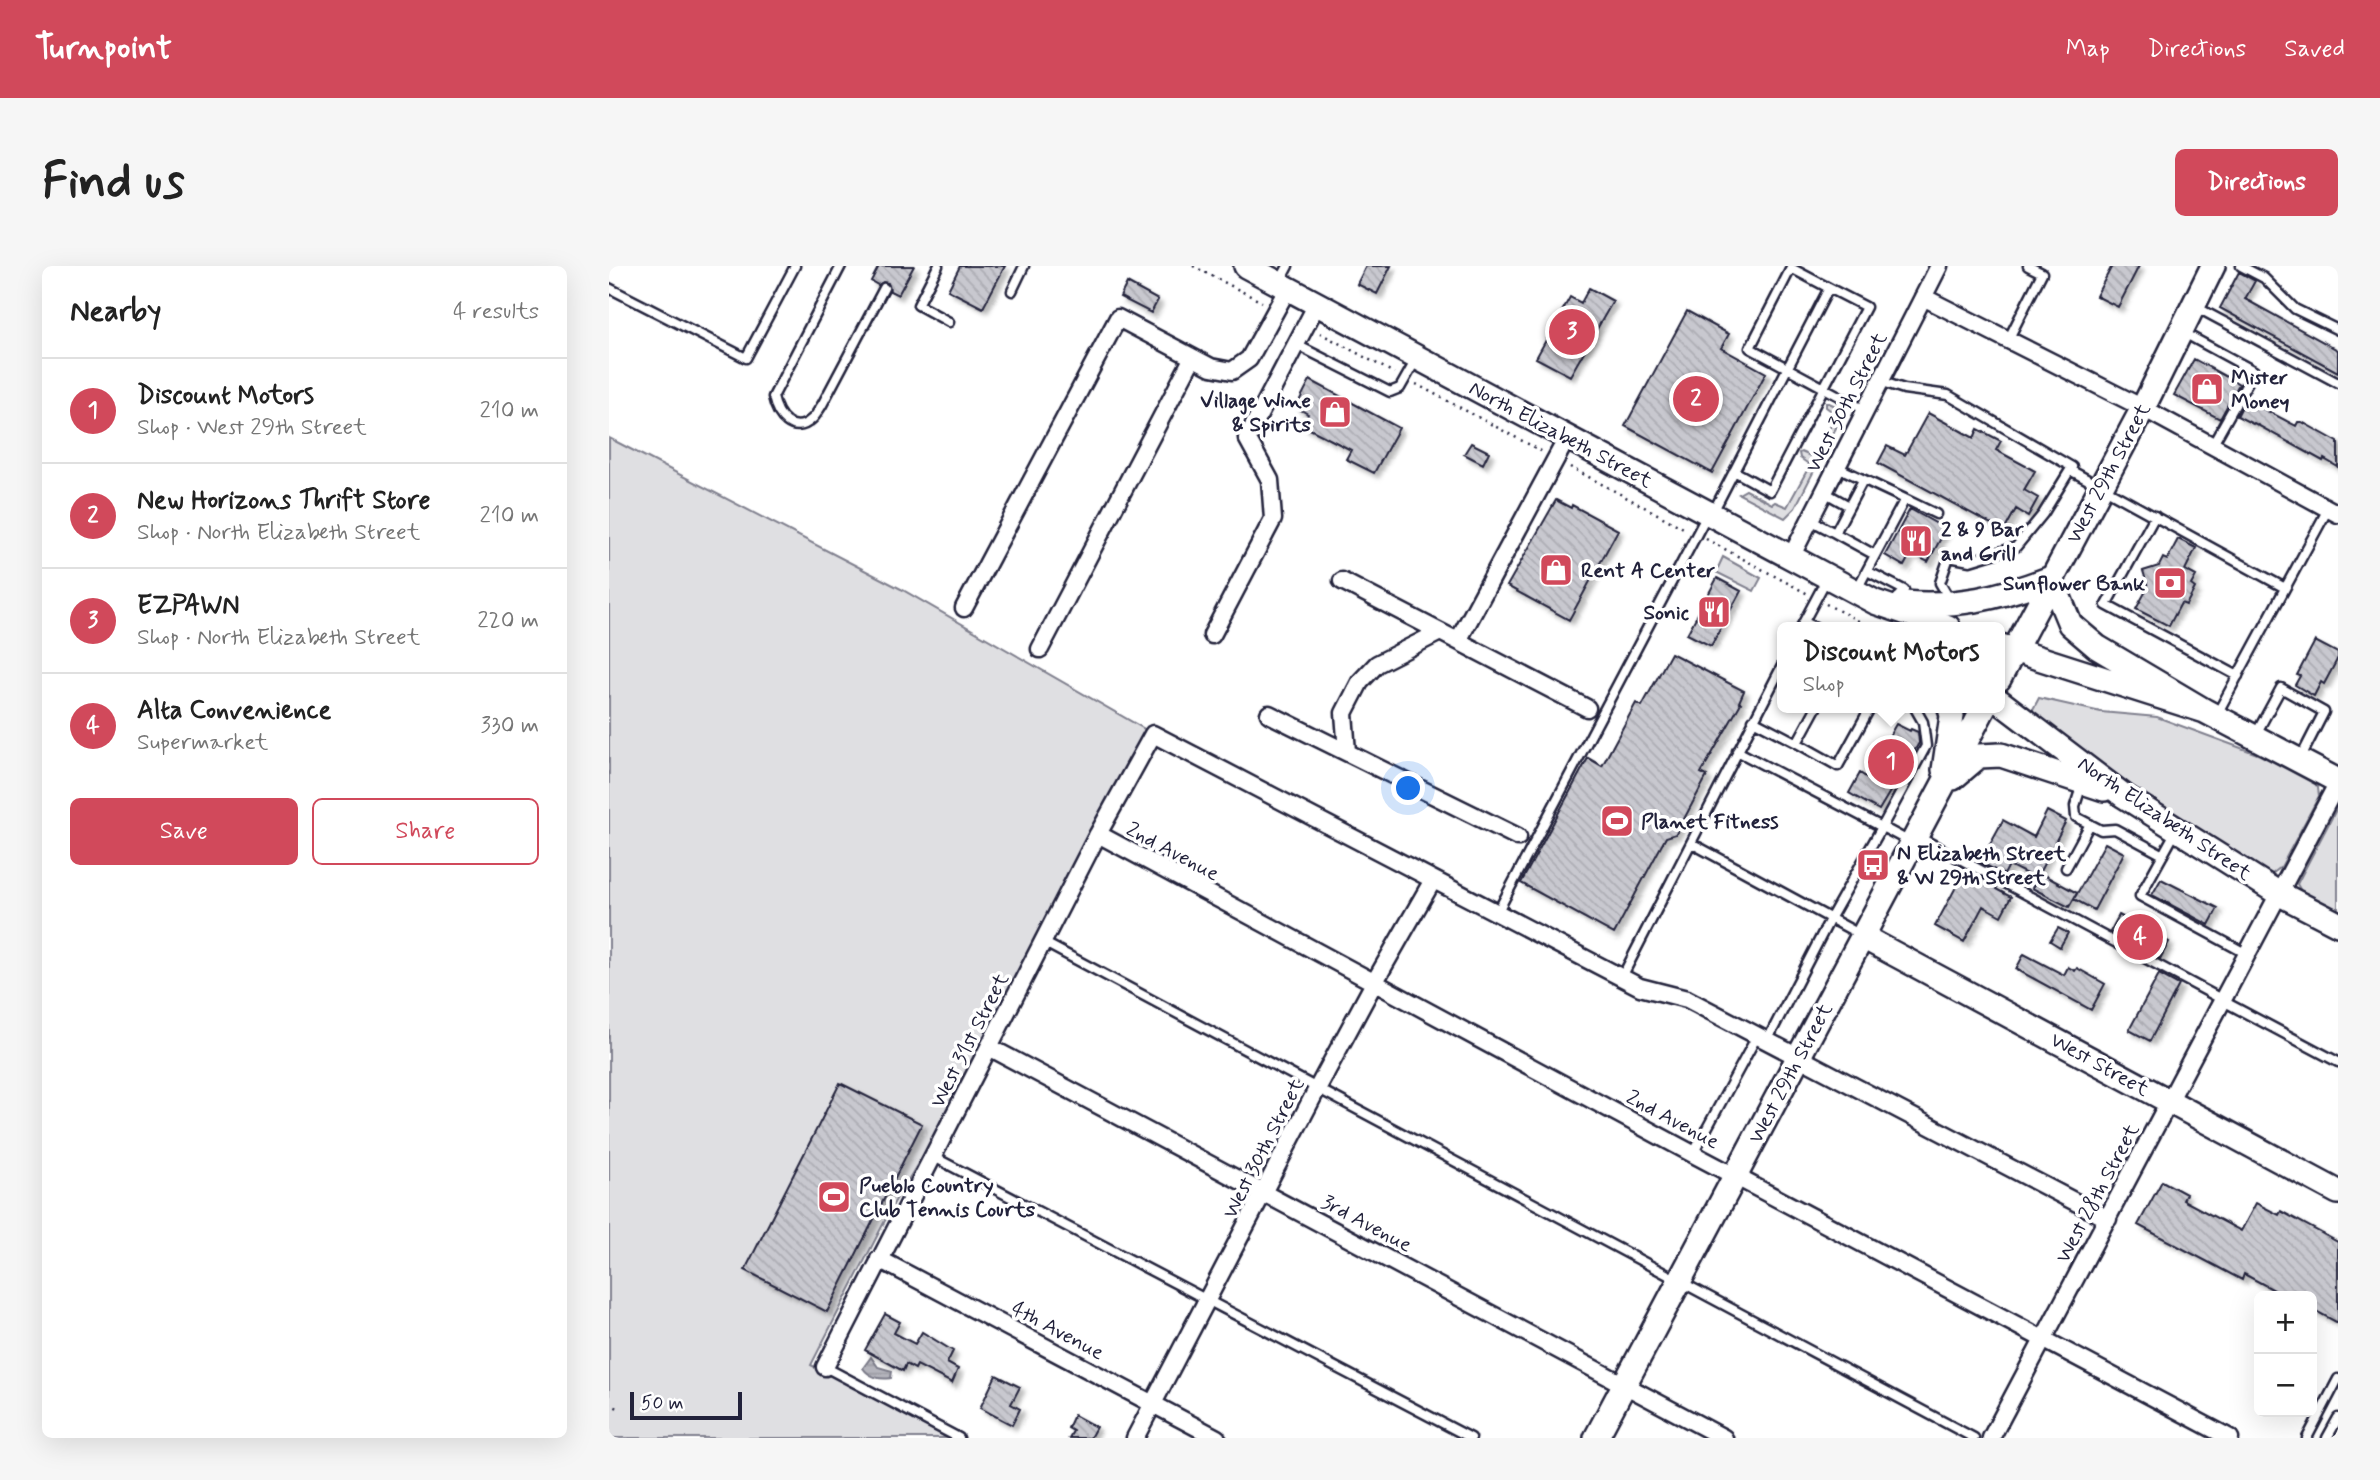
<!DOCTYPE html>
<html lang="en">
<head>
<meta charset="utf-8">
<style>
  :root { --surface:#fff; --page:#f6f6f6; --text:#222; --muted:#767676; --line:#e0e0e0; --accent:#d1495b }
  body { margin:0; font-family:Mynerve,sans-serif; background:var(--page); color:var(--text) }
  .controls { position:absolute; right:21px; bottom:21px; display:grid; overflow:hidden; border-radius:10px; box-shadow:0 7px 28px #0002 }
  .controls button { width:63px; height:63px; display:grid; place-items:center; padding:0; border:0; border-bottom:2px solid var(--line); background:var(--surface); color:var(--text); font:35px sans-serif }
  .scale { position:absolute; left:21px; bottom:18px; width:112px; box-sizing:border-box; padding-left:7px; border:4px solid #22223b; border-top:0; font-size:19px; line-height:24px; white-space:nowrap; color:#22223b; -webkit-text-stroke:5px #fff; paint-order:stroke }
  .you { position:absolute; left:800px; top:523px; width:24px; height:24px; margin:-18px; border:5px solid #fff; border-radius:50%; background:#1a73e8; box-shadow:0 0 0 10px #1a73e833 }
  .badge { display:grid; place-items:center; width:46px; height:46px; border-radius:50%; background:var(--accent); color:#fff; font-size:23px; font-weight:700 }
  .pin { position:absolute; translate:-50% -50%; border:4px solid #fff; box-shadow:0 2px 7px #0006 }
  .popup { position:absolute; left:1168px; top:356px; width:228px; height:91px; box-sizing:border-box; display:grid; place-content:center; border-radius:10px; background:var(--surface); filter:drop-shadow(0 2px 5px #0005); font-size:23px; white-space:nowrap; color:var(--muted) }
  .popup b { font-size:26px; color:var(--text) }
  .popup::after { content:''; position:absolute; left:50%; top:100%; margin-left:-14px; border:14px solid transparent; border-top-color:var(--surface) }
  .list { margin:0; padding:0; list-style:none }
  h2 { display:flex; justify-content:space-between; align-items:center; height:91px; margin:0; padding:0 28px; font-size:30px }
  h2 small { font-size:23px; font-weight:400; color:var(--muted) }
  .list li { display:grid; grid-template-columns:46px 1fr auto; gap:21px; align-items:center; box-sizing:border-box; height:105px; padding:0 28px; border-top:2px solid var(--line) }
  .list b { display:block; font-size:26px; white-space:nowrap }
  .list p { margin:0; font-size:23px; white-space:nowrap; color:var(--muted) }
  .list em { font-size:23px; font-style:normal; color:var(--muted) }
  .actions { display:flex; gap:14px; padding:21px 28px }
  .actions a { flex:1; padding:16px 0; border:2px solid var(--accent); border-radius:10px; text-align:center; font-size:24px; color:var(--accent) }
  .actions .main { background:var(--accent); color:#fff }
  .map { position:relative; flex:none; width:1729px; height:1172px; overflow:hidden; border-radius:10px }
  header { display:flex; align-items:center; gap:42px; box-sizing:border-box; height:98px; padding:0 35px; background:var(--accent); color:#fff }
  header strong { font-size:33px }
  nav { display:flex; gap:38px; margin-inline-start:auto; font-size:24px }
  .intro { display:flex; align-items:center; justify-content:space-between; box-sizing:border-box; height:168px; padding:0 42px }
  h1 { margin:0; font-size:49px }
  .button { padding:18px 32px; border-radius:10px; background:var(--accent); color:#fff; font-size:24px; font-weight:700 }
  main { display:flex; gap:42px; padding:0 42px }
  aside { flex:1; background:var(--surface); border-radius:10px; box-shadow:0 7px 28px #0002 }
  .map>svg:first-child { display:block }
</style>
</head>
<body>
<header>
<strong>Turnpoint</strong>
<nav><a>Map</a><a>Directions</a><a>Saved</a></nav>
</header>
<div class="intro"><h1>Find us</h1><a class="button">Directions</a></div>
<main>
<aside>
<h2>Nearby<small>4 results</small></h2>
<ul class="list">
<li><span class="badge">1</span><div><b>Discount Motors</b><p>Shop · West 29th Street</p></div><em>210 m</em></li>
<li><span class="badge">2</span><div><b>New Horizons Thrift Store</b><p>Shop · North Elizabeth Street</p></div><em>210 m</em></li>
<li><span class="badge">3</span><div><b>EZPAWN</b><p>Shop · North Elizabeth Street</p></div><em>220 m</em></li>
<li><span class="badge">4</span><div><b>Alta Convenience</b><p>Supermarket</p></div><em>330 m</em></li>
</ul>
<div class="actions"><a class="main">Save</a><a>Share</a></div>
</aside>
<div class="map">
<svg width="1729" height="1172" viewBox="0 0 1729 1172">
  <defs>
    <pattern id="water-rules" width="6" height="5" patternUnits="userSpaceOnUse" patternTransform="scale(1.75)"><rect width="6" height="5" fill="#b4b4bc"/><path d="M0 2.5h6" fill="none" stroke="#9a9aa2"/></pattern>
    <pattern id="building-back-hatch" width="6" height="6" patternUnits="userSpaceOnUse" patternTransform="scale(1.75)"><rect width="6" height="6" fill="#c8c8cf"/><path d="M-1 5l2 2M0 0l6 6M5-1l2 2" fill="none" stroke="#acacb3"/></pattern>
    <filter id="shadow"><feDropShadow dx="4.5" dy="4.5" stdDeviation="2" flood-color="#0004"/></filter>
  </defs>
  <rect width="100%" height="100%" fill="#fff"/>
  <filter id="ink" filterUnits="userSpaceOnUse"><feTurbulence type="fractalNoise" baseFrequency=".0143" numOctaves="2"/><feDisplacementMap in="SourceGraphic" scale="14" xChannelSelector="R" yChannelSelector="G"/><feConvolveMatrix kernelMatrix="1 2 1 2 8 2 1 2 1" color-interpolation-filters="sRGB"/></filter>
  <g filter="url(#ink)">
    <path fill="#dfdfe2" stroke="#80808e" stroke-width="2" d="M1220,137L1233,143V150L1186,242L1176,252L1130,228L1137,224L1163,238L1166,236L1178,241L1201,199L1191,192L1190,187L1192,186L1204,191L1228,149L1217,141V137Z
      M0,172L292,323L544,468L380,781L285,937L202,1099L340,1172H0Z
      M1114,291L1152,312L1145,325L1107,306Z
      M1430,432L1492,446L1548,451L1651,489L1706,518L1709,522L1710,530L1672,601L1663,608L1658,607L1593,570L1422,447Z
      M1729,540V644L1692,625L1688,618Z"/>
    <path fill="url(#water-rules)" stroke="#7a7a88" stroke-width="2" d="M262,1091L269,1101L283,1105L282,1112C271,1114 260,1111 254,1102Z"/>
    <path fill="url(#building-back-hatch)" stroke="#22223b" stroke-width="2" filter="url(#shadow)" d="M270,0H305L289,29L281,25L279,17L274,16L269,19L262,15Z
      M351,0H396L374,42L339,24Z
      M757,0H782L768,28L748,18Z
      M1503,0H1530L1509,41L1487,30Z
      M1630,6L1646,15L1636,33L1729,84V106L1611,42Z
      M518,17L549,34L542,47L511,31Z
      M980,22L1004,35L961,110L927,92L961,31L972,37Z
      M1078,45L1120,68L1112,82L1157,107L1103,207L1016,160Z
      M1585,93L1630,118L1611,153L1565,129Z
      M701,114L790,162L765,207L737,193L742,184L693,159L699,148L687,141Z
      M1638,131L1654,139L1653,142L1687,160L1689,156H1693L1729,176V201L1715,193L1714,195L1645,157L1644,158L1628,150Z
      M1319,147L1365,172L1369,163L1392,175L1387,184L1426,205L1415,224L1429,232L1419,250L1407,243L1395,265L1269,197L1278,180L1296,189Z
      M862,177L880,186L874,198L855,188Z
      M947,234L962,242L963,239L1009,264L960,354L898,320Z
      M1301,243L1337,263L1319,296L1302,287L1295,300L1276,289Z
      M1569,273L1587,282L1576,304L1587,310L1582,319L1586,322L1577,339L1572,337L1560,360L1527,343L1539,321L1534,305L1550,300L1554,292L1558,294Z
      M1108,312L1132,325L1102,380L1078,368Z
      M1706,375L1729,387V392L1715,418L1712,416L1705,430L1686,419L1691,410L1688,409Z
      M1062,387L1135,425L1130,436L1132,437L1092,507L1098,510L1067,568L1057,571L1005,668L912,617L979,492L993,500L1027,437L1033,440Z
      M1287,458L1301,465L1302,463L1309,466L1310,477L1270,544L1240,527L1251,507L1257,511Z
      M1438,545L1457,555L1427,613L1400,599L1395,609L1371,596L1394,554L1425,571Z
      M1496,577L1515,587L1485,644L1465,633Z
      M1355,606L1364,611L1365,608L1388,621L1387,623L1402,631L1392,650L1374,640L1355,676L1326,660Z
      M1431,607L1468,627L1460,641L1423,622Z
      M1552,613L1609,642L1600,659L1543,629Z
      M1510,649L1560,676L1551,693L1501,666Z
      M1449,662L1459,667L1451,681L1441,675Z
      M1415,688L1455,709L1459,701L1466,705L1468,702L1496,718L1482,744L1407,703Z
      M1550,708L1570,719L1541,775L1520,764Z
      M231,817L313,858L218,1046L136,1004Z
      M1553,915L1577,928L1574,934L1632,965L1647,937L1670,949L1672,945L1729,976V1057L1703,1043V1030H1662L1665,1024L1635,1008L1633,1014L1529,959Z
      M276,1048L291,1056L285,1067L306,1078L313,1066L344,1085L338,1097L349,1103L343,1117L308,1099L306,1103L297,1098L294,1105L256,1084Z
      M387,1109L411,1121L402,1138L411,1143L403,1159L371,1142Z
      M465,1149L487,1161L481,1172H460L464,1165L459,1162Z"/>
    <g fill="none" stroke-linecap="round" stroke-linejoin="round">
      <defs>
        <path id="lane" d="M232,0L164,131C168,150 184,171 203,153C207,150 210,143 213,139L275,22
          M329,0L309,39L340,56
          M1632,0L1655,12L1686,43L1729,64
          M671,15L679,0
          M0,22L137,92L186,0
          M1220,22L1182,2L1141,82L1256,144
          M403,25L415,0
          M1587,41L1729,117
          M1575,67L1645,105L1603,180
          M1399,74L1433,7L1419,0
          M686,78L781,126L791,122L808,92
          M1271,115L1295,123L1339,129L1463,201L1461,204L1676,322
          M1228,201L1296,233L1248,323
          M1254,214L1226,267L1266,289
          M1215,226L1240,240
          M1296,233L1327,248
          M1104,246L1220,22L1257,41L1161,225L1125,205
          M1546,250L1497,339L1629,410
          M1201,254L1226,267
          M1258,305L1295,324L1288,334
          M1341,334L1331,317L1340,291L1361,295L1407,281L1434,248L1461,204
          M1195,356L1206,361
          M1192,361L1217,314
          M1207,442L1188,477L1229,500L1261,442
          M1608,448L1719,243
          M1144,454L1188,477
          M1647,468L1672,422L1715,446L1691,493
          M1128,485L1273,561L1221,653L1158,775
          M1473,518L1466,540L1467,551L1492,564L1506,563L1554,589
          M1567,565L1531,630L1638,688
          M1308,570L1614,734
          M1301,576L1273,561L1317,480L1314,456L1306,442
          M1082,577L1252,669
          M1457,602L1481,558
          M888,647L1099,247
          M434,676L1365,1172
          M1013,711L1174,398
          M1614,735L1729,796
          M1084,888L1148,770
          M323,890L862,1172
          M216,1101L350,1172
          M1698,1172L1729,1113
          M1718,1172L1729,1152"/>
        <path id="street" d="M1314,31L1534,142L1729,248
          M1182,291L1330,0
          M733,315L978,442
          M355,342L509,52L602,101L623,105L640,93L679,22
          M603,369L664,253L661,214L638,172L708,38
          M849,375L958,172
          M431,383L583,93
          M660,448L909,571
          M738,486L735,447L751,416L768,398L831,366
          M489,568L1084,888L1621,1172
          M380,781L1115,1172
          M270,993L608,1172
          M216,1101L489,568L544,468L1031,721L1078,733L1499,953
          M526,1172L708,823L765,717L824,614
          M1382,1172L1729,516"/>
        <path id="secondary" d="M637,0L1266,336L1339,361
          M1294,337C1349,341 1390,332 1442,312L1461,358L1488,381L1596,445
          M1392,380L1596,445L1729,515
          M1390,413L1534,142L1604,0
          M1390,435L1515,530L1669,627L1729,658
          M1335,504L1343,450L1341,442
          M1344,512L1370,490L1392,489L1495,523
          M1254,671L1729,926
          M987,1172L1375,442"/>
      </defs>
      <use href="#lane" stroke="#22223b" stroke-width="13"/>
      <use href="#street" stroke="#22223b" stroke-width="21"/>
      <use href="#secondary" stroke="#22223b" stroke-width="28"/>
      <path stroke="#22223b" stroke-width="2.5" stroke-dasharray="2 5" stroke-linecap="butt" d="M584,0L653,36
        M711,67L785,107
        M807,118L934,186
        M961,201L1078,264
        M1097,273L1199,328
        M1217,338L1261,361
        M0,1138L11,1143"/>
      <use href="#lane" stroke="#fff" stroke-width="8"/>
      <use href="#street" stroke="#fff" stroke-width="16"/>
      <use href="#secondary" stroke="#fff" stroke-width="23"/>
    </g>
  </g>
  <defs>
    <symbol id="shop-square" viewBox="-11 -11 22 22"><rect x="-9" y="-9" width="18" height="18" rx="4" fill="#d1495b" stroke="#fff"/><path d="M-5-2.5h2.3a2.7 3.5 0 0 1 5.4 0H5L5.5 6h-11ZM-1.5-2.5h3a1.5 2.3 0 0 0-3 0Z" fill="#fff"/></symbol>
    <symbol id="restaurant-square" viewBox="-11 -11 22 22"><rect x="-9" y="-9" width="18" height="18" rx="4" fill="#d1495b" stroke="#fff"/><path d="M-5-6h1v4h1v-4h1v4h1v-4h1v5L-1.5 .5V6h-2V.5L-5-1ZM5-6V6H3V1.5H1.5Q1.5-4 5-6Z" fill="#fff"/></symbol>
    <symbol id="bank-square" viewBox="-11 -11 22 22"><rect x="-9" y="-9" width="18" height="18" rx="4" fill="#d1495b" stroke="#fff"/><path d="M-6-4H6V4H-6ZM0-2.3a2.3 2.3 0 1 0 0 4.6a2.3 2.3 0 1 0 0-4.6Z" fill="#fff"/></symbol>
    <symbol id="stadium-square" viewBox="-11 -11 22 22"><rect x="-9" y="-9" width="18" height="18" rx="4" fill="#d1495b" stroke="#fff"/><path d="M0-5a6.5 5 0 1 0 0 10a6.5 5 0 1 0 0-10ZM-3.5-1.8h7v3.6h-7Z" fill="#fff"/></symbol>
    <symbol id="bus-square" viewBox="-11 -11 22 22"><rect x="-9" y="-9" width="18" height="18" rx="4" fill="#d1495b" stroke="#fff"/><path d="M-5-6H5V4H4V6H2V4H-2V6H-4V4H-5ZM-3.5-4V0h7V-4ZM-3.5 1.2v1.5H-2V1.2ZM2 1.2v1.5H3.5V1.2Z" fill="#fff"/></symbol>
  </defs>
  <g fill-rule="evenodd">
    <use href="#shop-square" x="1579" y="104" width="38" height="38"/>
    <use href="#shop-square" x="707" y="127" width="38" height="38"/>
    <use href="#restaurant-square" x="1288" y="256" width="38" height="38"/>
    <use href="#shop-square" x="928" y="285" width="38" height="38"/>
    <use href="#bank-square" x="1542" y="298" width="38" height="38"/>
    <use href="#restaurant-square" x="1086" y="327" width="38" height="38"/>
    <use href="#stadium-square" x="989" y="536" width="38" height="38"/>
    <use href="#bus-square" x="1245" y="580" width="38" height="38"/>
    <use href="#stadium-square" x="206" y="912" width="38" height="38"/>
  </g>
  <g text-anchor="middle" stroke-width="7" stroke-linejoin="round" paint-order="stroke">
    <g font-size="21" font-weight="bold" fill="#22223b" stroke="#fff" text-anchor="start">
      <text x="1622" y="118">Mister<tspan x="1622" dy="24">Money</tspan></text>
      <text x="702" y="141" text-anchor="end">Village Wine<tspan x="702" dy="24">&amp; Spirits</tspan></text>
      <text x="1332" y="270">2 &amp; 9 Bar<tspan x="1332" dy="24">and Grill</tspan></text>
      <text x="972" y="311">Rent A Center</text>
      <text x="1536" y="324" text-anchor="end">Sunflower Bank</text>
      <text x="1080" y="353" text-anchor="end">Sonic</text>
      <text x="1032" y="562">Planet Fitness</text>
      <text x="1288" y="594">N Elizabeth Street<tspan x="1288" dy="24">&amp; W 29th Street</tspan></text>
      <text x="250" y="926">Pueblo Country<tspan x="250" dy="24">Club Tennis Courts</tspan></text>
    </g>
    <g font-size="21" fill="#22223b" stroke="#fff">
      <text transform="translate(1237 136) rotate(-63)" y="7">West 30th Street</text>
      <text transform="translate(952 168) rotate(28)" y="7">North Elizabeth Street</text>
      <text transform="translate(1499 207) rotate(-62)" y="7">West 29th Street</text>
      <text transform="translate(1556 552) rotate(34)" y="7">North Elizabeth Street</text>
      <text transform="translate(564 585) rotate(28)" y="7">2nd Avenue</text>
      <text transform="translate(360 774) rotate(-63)" y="7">West 31st Street</text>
      <text transform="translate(1491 798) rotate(29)" y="7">West Street</text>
      <text transform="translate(1181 807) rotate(-62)" y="7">West 29th Street</text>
      <text transform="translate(1064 853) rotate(28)" y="7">2nd Avenue</text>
      <text transform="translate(654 882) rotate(-63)" y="7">West 30th Street</text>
      <text transform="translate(1488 927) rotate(-62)" y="7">West 28th Street</text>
      <text transform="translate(758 957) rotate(28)" y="7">3rd Avenue</text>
      <text transform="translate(449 1064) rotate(28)" y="7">4th Avenue</text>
    </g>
  </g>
</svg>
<div class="controls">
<button>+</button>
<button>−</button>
</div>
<div class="scale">50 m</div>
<div class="you"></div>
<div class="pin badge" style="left:1282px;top:496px">1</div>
<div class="popup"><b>Discount Motors</b>Shop</div>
<div class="pin badge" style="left:1087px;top:133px">2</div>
<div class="pin badge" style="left:963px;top:66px">3</div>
<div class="pin badge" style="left:1531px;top:671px">4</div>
</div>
</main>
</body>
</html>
